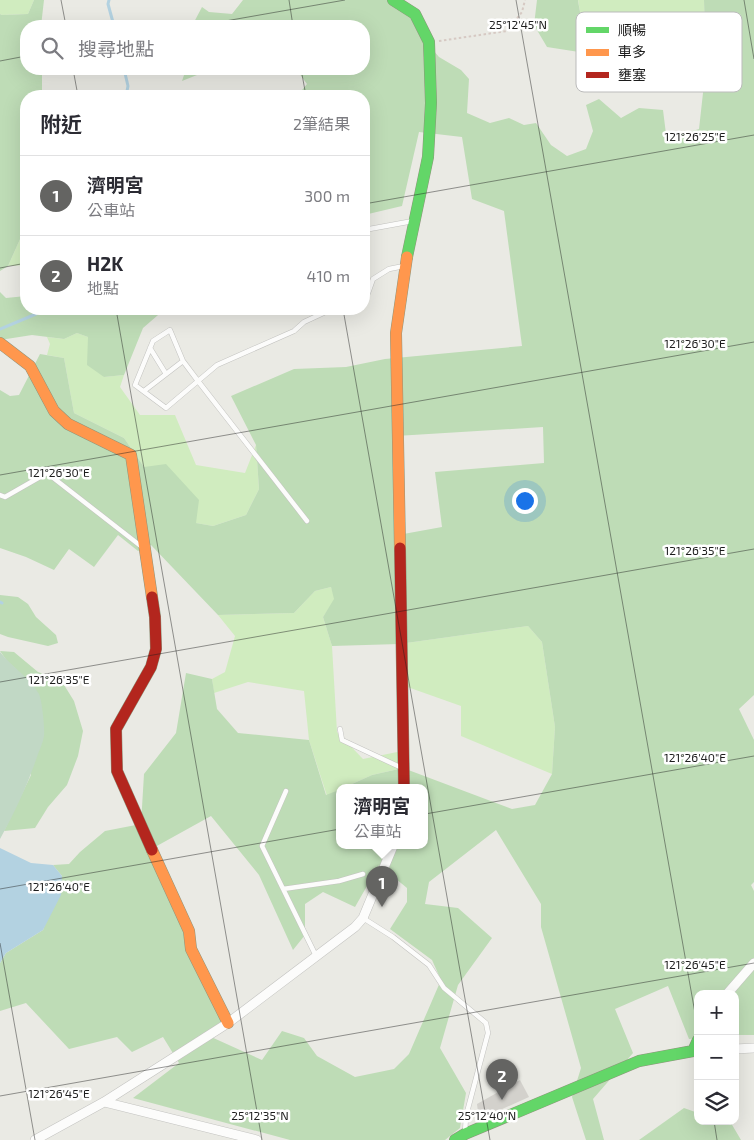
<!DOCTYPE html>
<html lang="zh-TW">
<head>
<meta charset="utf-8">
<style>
  :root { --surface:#fff; --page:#f7f7f7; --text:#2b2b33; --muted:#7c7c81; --line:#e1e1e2; --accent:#646462 }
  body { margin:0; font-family:"Exo 2","Noto Sans TC",sans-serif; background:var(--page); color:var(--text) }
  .controls { position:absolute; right:15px; bottom:15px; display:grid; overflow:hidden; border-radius:10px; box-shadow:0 5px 20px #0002 }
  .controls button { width:45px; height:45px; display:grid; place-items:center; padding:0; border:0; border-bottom:1px solid var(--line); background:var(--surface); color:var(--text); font:25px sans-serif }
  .you { position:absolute; left:524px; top:500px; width:18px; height:18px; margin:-12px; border:4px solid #fff; border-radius:50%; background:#1a73e8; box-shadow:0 0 0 8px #1a73e833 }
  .badge { display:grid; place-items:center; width:32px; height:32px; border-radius:50%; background:var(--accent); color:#fff; font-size:16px; font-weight:700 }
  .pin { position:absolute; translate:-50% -41px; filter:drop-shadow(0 1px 2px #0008) }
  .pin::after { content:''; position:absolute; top:26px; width:18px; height:15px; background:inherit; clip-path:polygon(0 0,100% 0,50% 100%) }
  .popup { position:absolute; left:336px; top:784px; width:92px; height:65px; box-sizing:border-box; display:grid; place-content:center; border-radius:10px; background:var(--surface); filter:drop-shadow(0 1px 4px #0005); font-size:16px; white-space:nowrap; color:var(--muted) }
  .popup b { font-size:19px; color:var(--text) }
  .popup::after { content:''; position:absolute; left:50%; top:100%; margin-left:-10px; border:10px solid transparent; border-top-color:var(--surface) }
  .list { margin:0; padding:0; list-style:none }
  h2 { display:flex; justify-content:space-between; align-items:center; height:65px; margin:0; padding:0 20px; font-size:21px }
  h2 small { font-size:16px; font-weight:400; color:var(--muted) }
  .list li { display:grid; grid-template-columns:32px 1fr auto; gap:15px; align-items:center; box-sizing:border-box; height:80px; padding:0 20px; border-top:1px solid var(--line) }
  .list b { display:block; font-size:19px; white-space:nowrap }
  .list p { margin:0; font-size:16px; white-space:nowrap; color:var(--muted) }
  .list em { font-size:16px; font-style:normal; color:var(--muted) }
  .icon { flex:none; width:28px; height:28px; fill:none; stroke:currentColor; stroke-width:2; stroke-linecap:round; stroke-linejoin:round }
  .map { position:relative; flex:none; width:754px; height:1140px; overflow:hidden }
  .search { position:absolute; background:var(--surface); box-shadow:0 5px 20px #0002; left:20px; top:20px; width:350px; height:55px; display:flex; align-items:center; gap:12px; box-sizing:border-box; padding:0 18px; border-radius:20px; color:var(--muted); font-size:19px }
  .panel { position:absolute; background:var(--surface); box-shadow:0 5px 20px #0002; left:20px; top:90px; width:350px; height:225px; border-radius:20px }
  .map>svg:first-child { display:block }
</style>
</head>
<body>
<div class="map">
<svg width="754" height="1140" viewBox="0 0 754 1140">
  <rect width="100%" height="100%" fill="#eaeae4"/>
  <path fill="#d0ecbf" d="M0,0H34L28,14L2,15L0,14Z
    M578,0H704L706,66L579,52L583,28Z
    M26,217V265L8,266L21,237Z
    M77,333L88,337L104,377L124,375L120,387L140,415H175L196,465L245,473L256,445L259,489L246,515L213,526L196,523L144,467L124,438L74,413L64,358L47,355L50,344L47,337L64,339Z
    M331,587L335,599L323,617L332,646L337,732L363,759L402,751L403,768L372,775L343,788H340L339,790L327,796L309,740L304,691L248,682L214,693L212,679L225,672L235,636L218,615L294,613L315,591Z
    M528,626L542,642L555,727L552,774L461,736V706L399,684V644Z"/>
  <path fill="#bedcb6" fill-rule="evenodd" d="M34,0H44L41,26H26V69H42V96H26V217L21,237L8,266L0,271V14L2,15L28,14Z
    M243,0H389L412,10L427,43L439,57L461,70L469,79L467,113L490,123L509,118L524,125L536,123L551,145L567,156L586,149L593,131L586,105L599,99L621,118L639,108L663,110L666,134L680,135L699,129L706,66L704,0H754V695L739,709L754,740V882L751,885L754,891V1035H735V994H698V1038L689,1039L668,986L615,1009L633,1053L593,1099L604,1140H586L572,1097L581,1068L541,927V904L496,830L429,882L425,904L458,908L492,938L458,985L440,1048L466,1093L460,1128L445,1140H290L133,1098L179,1063L163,1037L132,1052L117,1037L69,1049L26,1003L0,1011V963L6,953L43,930L62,876L53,865L69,864L80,852L105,831L141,824L144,774L176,733L186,673L212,679L217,709L238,733L309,740L326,795L339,790L340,846H424V788H343L372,775L403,768L512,809L535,805L552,774L555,727L542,642L528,626L399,644L332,646L323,617L334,599L331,587L315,591L294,613L218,615L151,545L138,551L118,535L94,567L69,549L54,570L26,557L0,548V390L10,396L19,395L40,354L64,358L74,413L124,438L144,467L166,464L199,500L196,523L213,526L246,515L259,489L256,445L231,396L294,369L346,367L385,359L522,346L504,211L472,199L462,137L419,132L402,206L364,215V96H294L298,95L307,84L296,69H364V26H192L202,7L209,12L232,14ZM543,427L544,463L435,472L442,527L398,535L396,436ZM211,816L259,875L293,950L305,935V904L323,892L355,907L379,865L407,888V902L390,929L432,960L441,980L409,1054L394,1069L355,1077L317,1056L304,1038L282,1031L262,1060L209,1036L225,1020L155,847Z
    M537,0H578V1L583,28L579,52L547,47L534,25Z
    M186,69H212L182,81Z
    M0,292L6,298L26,296V309H165L143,328L124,375L104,377L87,365L88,337L77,333L64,339L32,335L0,340Z
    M0,595L18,597L28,604L36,617L56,635L58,643L48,646L8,637L0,634Z
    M0,651L14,652L38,672L61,680L74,701L83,731L78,756L67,785L48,807L35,828L4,831L31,775L18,671L7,661Z
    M684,1108L698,1113V1121H724L731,1123L741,1140H639Z"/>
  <path fill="#c1d8c5" d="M0,652C12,667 29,677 39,694C42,701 45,728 44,736C43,742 40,749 38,754C28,784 15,812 0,839Z"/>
  <path fill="#b3d2e1" d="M0,848L31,863L53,865L62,876L61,895L43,930L6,953L0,963Z"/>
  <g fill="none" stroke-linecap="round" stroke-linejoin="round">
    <path stroke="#b3d2e1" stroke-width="3" d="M109,0L108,4L114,26
      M124,69L128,86L126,96
      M0,329L36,314L47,309
      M0,602L2,603"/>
  </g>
  <path fill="#d3d1cc" d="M520,1080L529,1097L482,1118L478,1112L477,1104Z"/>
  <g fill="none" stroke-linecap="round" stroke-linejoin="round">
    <defs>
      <path id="lane" d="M364,230L413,221
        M364,294L368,293L373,279L389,269L404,266
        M150,348L166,374
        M144,391L183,361
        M0,495L5,497L47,473L142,547
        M307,521L198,381L183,361L170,330L153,341L135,385L166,408L217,365L294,331L304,322L332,309
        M340,729L342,740L402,768
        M286,791L262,846L316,956
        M283,889L339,881L363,874
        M363,918L393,937L429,965L444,988L486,1023L488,1033L466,1116L465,1133"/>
      <path id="street" d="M727,994L754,963
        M735,1049L754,1048
        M104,1102L257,1140
        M35,1140L104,1102L228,1023L355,927L363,918L393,846"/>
      <path id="fast" d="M393,0L415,14L429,42L431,103L428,157L407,257
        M455,1140L465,1134L639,1061L693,1051L698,1040"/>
      <path id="slow" d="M0,343L30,366L54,411L68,424L131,455L152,597
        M400,548L396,333L407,257
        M152,850L189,931L191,949L228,1023"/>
      <path id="jam" d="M400,548L404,788
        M152,597L155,617L156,649L151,667L116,729L117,771L152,850"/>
    </defs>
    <use href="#lane" stroke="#c3c3c0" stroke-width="5.5"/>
    <use href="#street" stroke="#c3c3c0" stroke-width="10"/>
    <use href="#fast" stroke="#8f957c" stroke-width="12"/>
    <use href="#slow" stroke="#8f957c" stroke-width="12"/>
    <use href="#jam" stroke="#8f957c" stroke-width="12"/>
    <path stroke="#d6c9c3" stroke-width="2" stroke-dasharray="2.5 2.5" stroke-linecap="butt" d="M439,41L507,31L522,12L525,0"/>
    <use href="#lane" stroke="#fcfcfb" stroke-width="4.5"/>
    <use href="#street" stroke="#fcfcfb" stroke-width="9"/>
    <use href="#fast" stroke="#63d668" stroke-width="11"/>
    <use href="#slow" stroke="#ff974d" stroke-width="11"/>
    <use href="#jam" stroke="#b3261e" stroke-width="11"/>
  </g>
  <path fill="none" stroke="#1c1c1c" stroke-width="1" stroke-opacity="0.45" d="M61,0L66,26M289,0L293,26M516,0L698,1030M744,0L754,59M197,26L345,0M0,61L26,56M73,69L78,96M301,69L306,96M364,204L754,135M0,268L26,263M116,309L262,1140M343,309L490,1140M0,475L754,342M0,682L754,549M0,889L754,756M0,943L35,1140M0,1096L754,963M714,1121L717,1140"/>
  <rect x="576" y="12" width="166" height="80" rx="8" fill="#fff" stroke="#bbb" stroke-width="1"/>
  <rect x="586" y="27" width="23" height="6" fill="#63d668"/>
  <rect x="586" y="49" width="23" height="7" fill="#ff974d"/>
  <rect x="586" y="72" width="23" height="6" fill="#b3261e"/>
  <g font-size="14" fill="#1c1c1c">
    <text x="618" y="35">順暢</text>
    <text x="618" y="57">車多</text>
    <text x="618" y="80">壅塞</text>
  </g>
  <g font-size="12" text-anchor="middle" fill="#1c1c1c" stroke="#fff" stroke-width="5" stroke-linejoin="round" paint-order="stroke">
    <text x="518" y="29">25°12'45"N</text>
    <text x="695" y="141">121°26'25"E</text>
    <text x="695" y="348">121°26'30"E</text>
    <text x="59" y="477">121°26'30"E</text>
    <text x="695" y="555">121°26'35"E</text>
    <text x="59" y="684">121°26'35"E</text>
    <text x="695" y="762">121°26'40"E</text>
    <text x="59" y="891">121°26'40"E</text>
    <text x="695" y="969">121°26'45"E</text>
    <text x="59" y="1098">121°26'45"E</text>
    <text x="260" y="1120">25°12'35"N</text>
    <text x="487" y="1120">25°12'40"N</text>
  </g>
</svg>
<div class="controls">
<button>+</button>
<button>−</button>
<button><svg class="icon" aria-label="layers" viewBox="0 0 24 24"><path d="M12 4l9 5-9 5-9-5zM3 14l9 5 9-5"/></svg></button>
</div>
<div class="you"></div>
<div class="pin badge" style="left:382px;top:907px">1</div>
<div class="popup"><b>濟明宮</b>公車站</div>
<div class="pin badge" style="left:502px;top:1100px">2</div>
<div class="search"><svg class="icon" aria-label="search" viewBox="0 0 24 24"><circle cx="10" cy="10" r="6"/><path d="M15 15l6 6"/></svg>搜尋地點</div>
<section class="panel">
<h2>附近<small>2筆結果</small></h2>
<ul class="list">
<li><span class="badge">1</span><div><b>濟明宮</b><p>公車站</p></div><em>300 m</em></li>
<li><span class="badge">2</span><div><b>H2K</b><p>地點</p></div><em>410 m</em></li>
</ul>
</section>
</div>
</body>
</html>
